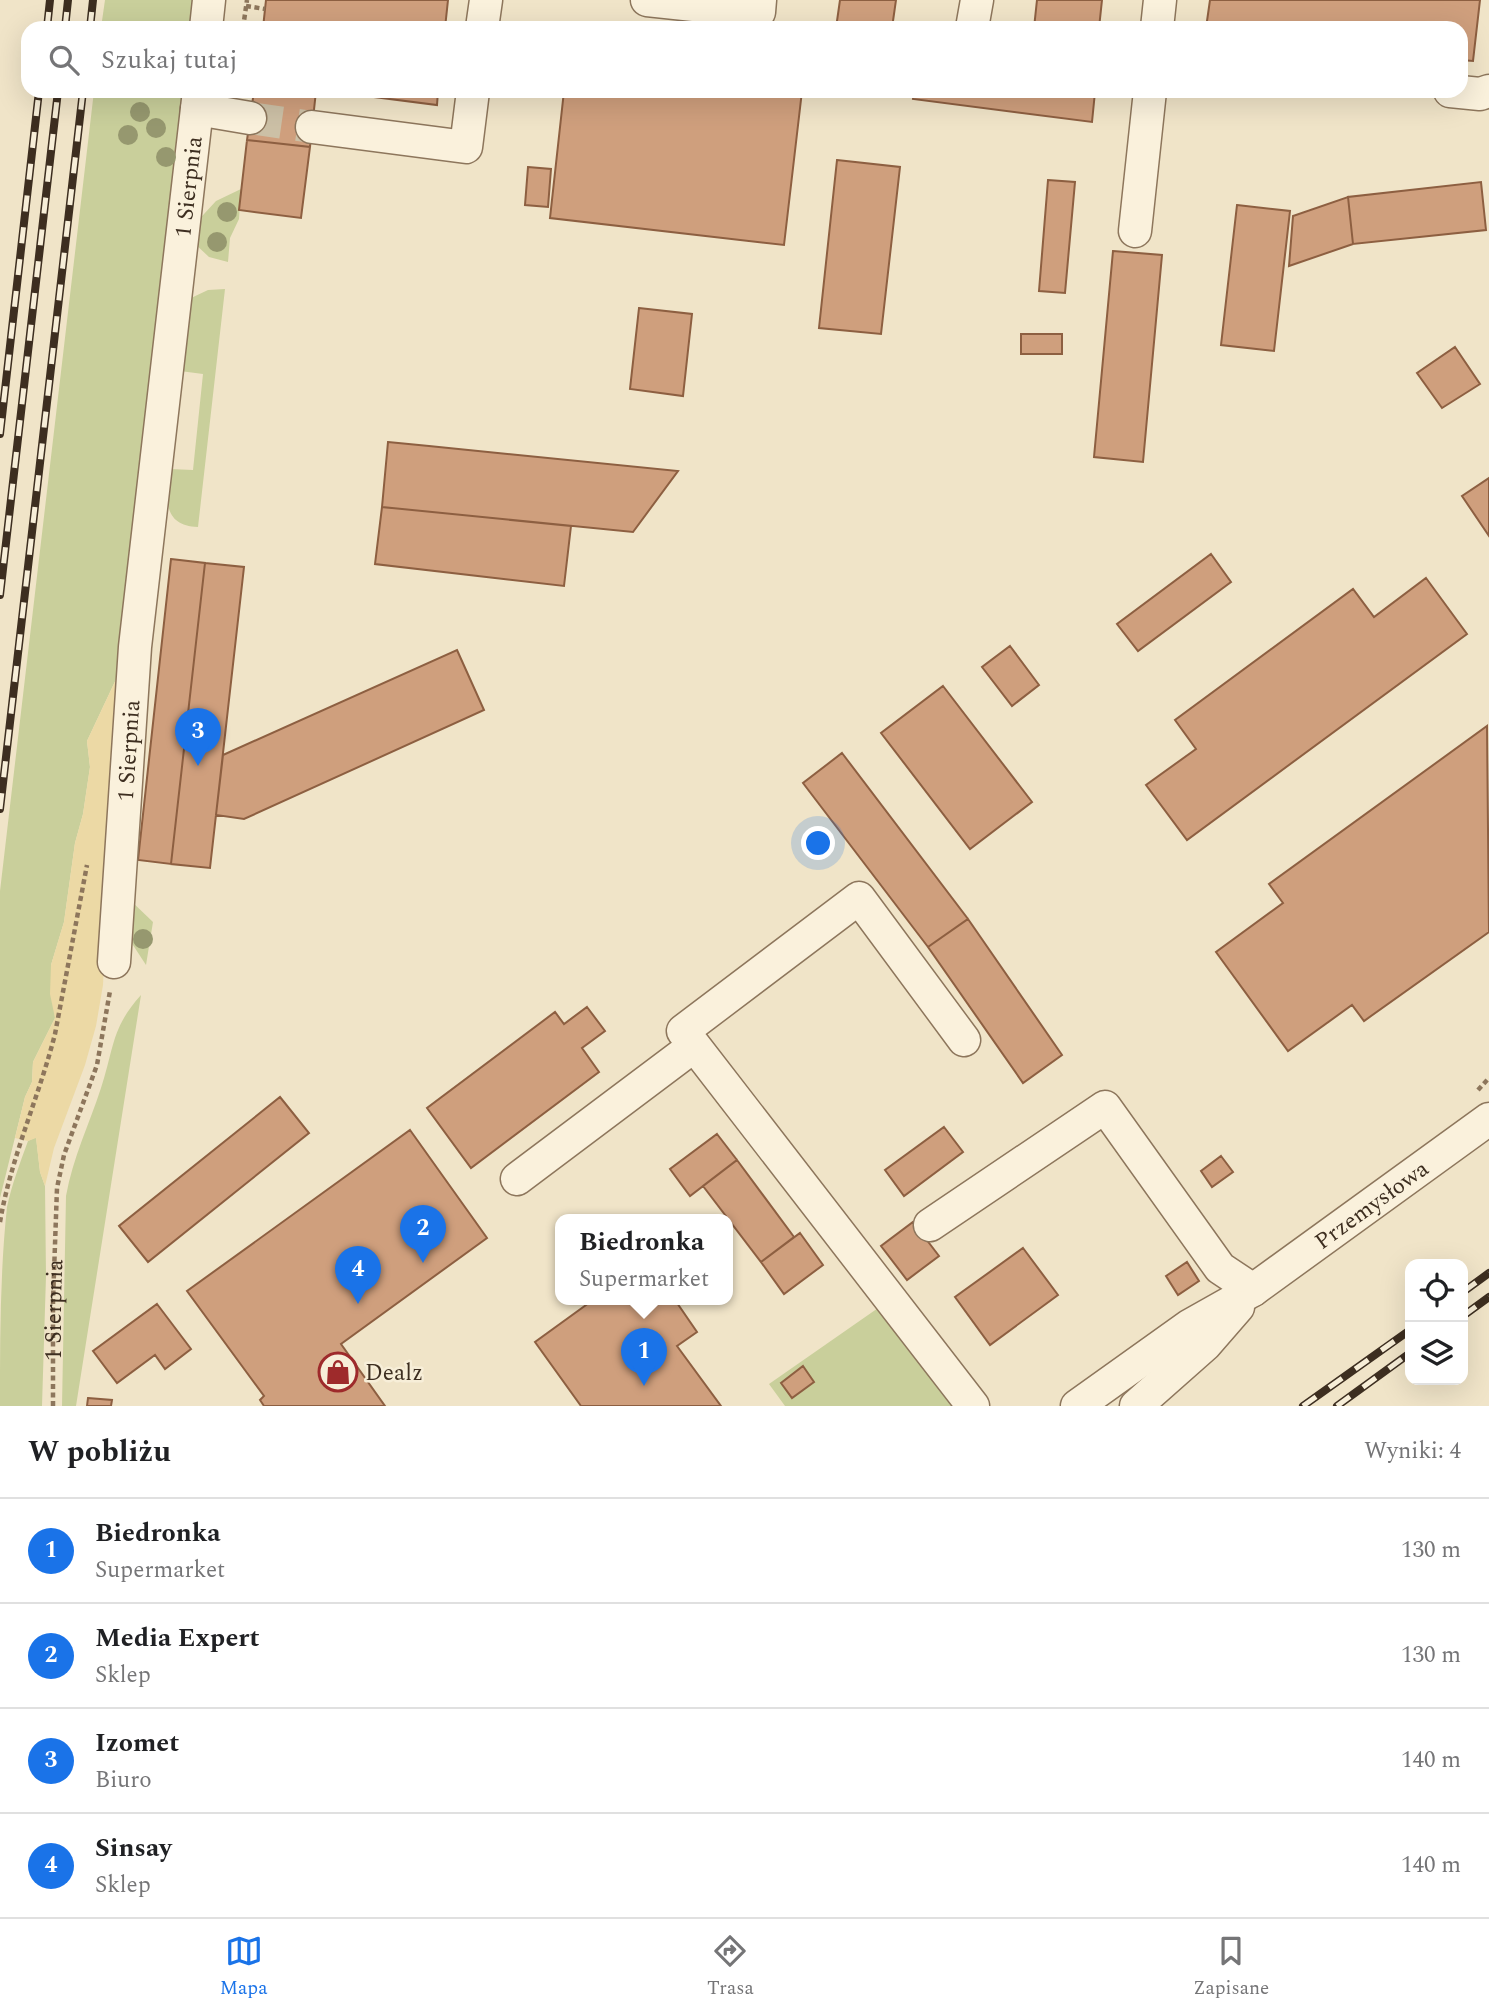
<!DOCTYPE html>
<html lang="pl">
<head>
<meta charset="utf-8">
<style>
  :root { --surface:#fff; --page:#f2f2f2; --text:#202124; --muted:#757577; --line:#e0e0e0; --accent:#1a73e8 }
  body { margin:0; font-family:Spectral,serif; background:var(--page); color:var(--text) }
  .controls { position:absolute; right:21px; bottom:21px; display:grid; overflow:hidden; border-radius:14px; box-shadow:0 7px 28px #0002 }
  .controls button { width:63px; height:63px; display:grid; place-items:center; padding:0; border:0; border-bottom:2px solid var(--line); background:var(--surface); color:var(--text); font:35px sans-serif }
  .you { position:absolute; left:819px; top:844px; width:24px; height:24px; margin:-18px; border:5px solid #fff; border-radius:50%; background:#1a73e8; box-shadow:0 0 0 10px #1a73e833 }
  .badge { display:grid; place-items:center; width:46px; height:46px; border-radius:50%; background:var(--accent); color:#fff; font-size:23px; font-weight:700 }
  .pin { position:absolute; translate:-50% -58px; filter:drop-shadow(0 2px 4px #0008) }
  .pin::after { content:''; position:absolute; top:37px; width:24px; height:21px; background:inherit; clip-path:polygon(0 0,100% 0,50% 100%) }
  .popup { position:absolute; left:555px; top:1214px; width:178px; height:91px; box-sizing:border-box; display:grid; place-content:center; border-radius:14px; background:var(--surface); filter:drop-shadow(0 2px 5px #0005); font-size:23px; white-space:nowrap; color:var(--muted) }
  .popup b { font-size:26px; color:var(--text) }
  .popup::after { content:''; position:absolute; left:50%; top:100%; margin-left:-14px; border:14px solid transparent; border-top-color:var(--surface) }
  .list { margin:0; padding:0; list-style:none }
  h2 { display:flex; justify-content:space-between; align-items:center; height:91px; margin:0; padding:0 28px; font-size:30px }
  h2 small { font-size:23px; font-weight:400; color:var(--muted) }
  .list li { display:grid; grid-template-columns:46px 1fr auto; gap:21px; align-items:center; box-sizing:border-box; height:105px; padding:0 28px; border-top:2px solid var(--line) }
  .list b { display:block; font-size:26px; white-space:nowrap }
  .list p { margin:0; font-size:23px; white-space:nowrap; color:var(--muted) }
  .list em { font-size:23px; font-style:normal; color:var(--muted) }
  .icon { flex:none; width:38px; height:38px; fill:none; stroke:currentColor; stroke-width:2; stroke-linecap:round; stroke-linejoin:round }
  .map { position:relative; flex:none; width:1489px; height:1406px; overflow:hidden }
  .search { position:absolute; background:var(--surface); box-shadow:0 7px 28px #0002; left:21px; right:21px; top:21px; height:77px; display:flex; align-items:center; gap:18px; box-sizing:border-box; padding:0 24px; border-radius:21px; color:var(--muted); font-size:26px }
  .sheet { height:511px; background:var(--surface) }
  nav { display:flex; justify-content:space-around; align-items:center; box-sizing:border-box; height:98px; border-top:2px solid var(--line); background:var(--surface); font-size:19px; color:var(--muted) }
  nav a { display:grid; justify-items:center; gap:4px }
  nav .on { color:var(--accent) }
  .map>svg:first-child { display:block }
</style>
</head>
<body>
<div class="map">
<svg width="1489" height="1406" viewBox="0 0 1489 1406">
  <rect width="100%" height="100%" fill="#f0e4c8"/>
  <path fill="#c9cf9b" d="M105,0H196L193,28H101Z
    M94,91H185L119,673L87,741L90,767L83,814L75,843L64,922L51,965L55,1018L33,1062L32,1082L25,1097L0,1198V891Z
    M241,189L239,219L230,238L228,262L209,257L193,242L196,223L204,214L216,201Z
    M225,289L198,527C161,526 166,495 170,469L193,470L203,374L180,371L189,299L208,290Z
    M129,899L153,922L146,965L131,942Z
    M141,995L76,1406H62L66,1196C73,1157 89,1125 101,1088C114,1049 111,1028 141,995Z
    M36,1137L40,1172L45,1186L46,1276L42,1406H0C0,1341 0,1272 7,1207C12,1184 20,1163 28,1141Z
    M881,1306L954,1406H785L769,1384Z"/>
  <path fill="#ecd9a5" d="M119,673L103,985L96,1026L85,1065L54,1148L45,1186L40,1172L36,1138L28,1141L15,1138L25,1097L32,1082L33,1062L55,1018L50,994L51,965L64,922L75,843L83,814L90,767L87,741Z"/>
  <path fill="#cf9f7d" stroke="#8d5f41" stroke-width="2" d="M266,0H448L445,28H263Z
    M840,0H896L892,28H836Z
    M1037,0H1102L1099,28H1034Z
    M1210,0H1480L1473,61L1461,60V28H1206Z
    M254,91H316L310,147L247,140Z
    M327,91H438L437,105Z
    M564,91H802L784,245L550,218Z
    M914,91H1085L1095,92L1092,122L913,99Z
    M247,140L310,147L301,218L239,210Z
    M837,160L900,167L881,334L819,328Z
    M528,167L551,169L548,207L525,205Z
    M1048,180L1075,182L1065,293L1039,291Z
    M1481,182L1486,230L1353,244L1348,197Z
    M1348,197L1353,244L1289,266L1293,216Z
    M1237,205L1290,211L1274,351L1221,345Z
    M1113,251L1162,255L1143,462L1094,457Z
    M639,308L692,314L683,396L630,389Z
    M1021,334H1062V354H1021Z
    M1455,347L1480,384L1442,408L1417,373Z
    M388,442L429,446L678,471L633,532L382,507Z
    M1489,478V536L1462,496Z
    M382,507L571,526L564,586L375,564Z
    M1211,554L1231,582L1138,651L1117,624Z
    M171,559L205,563L171,864L138,860Z
    M205,563L244,567L210,868L171,864Z
    M1426,578L1467,634L1187,840L1146,785L1196,749L1175,720L1353,589L1374,617Z
    M1010,646L1039,685L1012,706L982,667Z
    M457,650L484,710L244,819L216,815L223,755Z
    M943,686L1032,802L970,849L881,733Z
    M1487,726L1489,932L1364,1021L1352,1005L1288,1051L1216,952L1283,903L1269,884Z
    M842,753L968,919L928,947L803,783Z
    M968,919L1062,1055L1023,1083L928,947Z
    M587,1007L605,1031L582,1048L599,1072L471,1168L427,1108L555,1012L564,1024Z
    M280,1097L309,1133L148,1262L119,1226Z
    M944,1127L963,1152L904,1196L885,1170Z
    M410,1130L487,1238L341,1344L385,1406H264L260,1400L264,1396L187,1291Z
    M717,1134L737,1160L690,1196L670,1169Z
    M1221,1156L1233,1172L1212,1187L1201,1171Z
    M737,1160L794,1237L761,1262L703,1186Z
    M913,1222L939,1256L907,1280L881,1246Z
    M800,1233L823,1265L784,1294L761,1262Z
    M1023,1248L1058,1295L990,1345L955,1297Z
    M1187,1262L1199,1281L1178,1295L1166,1276Z
    M593,1300H675L697,1332L677,1346L721,1406H581L535,1342Z
    M157,1304L191,1349L165,1369L155,1355L117,1383L93,1351Z
    M803,1366L814,1382L792,1398L781,1383Z
    M88,1398L112,1400L111,1406H87Z"/>
  <g fill="none" stroke-linecap="round" stroke-linejoin="round">
    <path stroke="#ccc0a6" stroke-width="32" stroke-dasharray="32 16" stroke-linecap="butt" d="M250,118L312,127"/>
    <defs>
      <g id="minor">
        <path d="M647,0L759,12L760,0"/>
        <path d="M206,28L209,0"/>
        <path d="M482,28L486,0"/>
        <path d="M972,28L977,0"/>
        <path d="M1157,28L1160,0"/>
        <path d="M1450,91L1480,94L1489,91"/>
        <path d="M197,109L250,118"/>
        <path d="M312,127L466,147L473,91"/>
        <path d="M1135,231L1150,91"/>
        <path id="s2" d="M114,962L135,647L199,91"/>
        <path d="M964,1040L859,898L683,1031L973,1406"/>
        <path d="M517,1179L694,1046"/>
        <path d="M930,1225L1105,1107L1220,1268L1253,1290"/>
        <path id="s3" d="M1077,1406L1189,1326L1253,1290L1489,1119"/>
        <path d="M1136,1406L1205,1345L1238,1307"/>
      </g>
    </defs>
    <use href="#minor" stroke="#8d765c" stroke-width="35"/>
    <g stroke="#8d765c" stroke-width="4.5" stroke-dasharray="5 3.5" stroke-linecap="butt">
      <path d="M246,6L265,9"/>
      <path d="M243,28L247,0"/>
      <path d="M1478,1090L1489,1078"/>
      <path d="M0,1222C11,1157 39,1097 55,1034L87,865"/>
      <path id="s1" d="M53,1406V1301L57,1188L64,1155L97,1065L110,991"/>
    </g>
    <use href="#minor" stroke="#faf1dc" stroke-width="32"/>
    <defs>
      <path id="rail" d="M47,28L50,0
        M65,28L68,0
        M90,28L93,0
        M0,434L39,91
        M0,595L58,91
        M0,809L83,91
        M1463,1292L1489,1273
        M1463,1316L1489,1297
        M1303,1406L1410,1330
        M1337,1406L1410,1353"/>
    </defs>
    <use href="#rail" stroke="#3d2e20" stroke-width="8"/>
    <use href="#rail" stroke="#f7eed8" stroke-width="5" stroke-dasharray="16" stroke-linecap="butt"/>
  </g>
  <g fill="#96986f">
    <circle cx="140" cy="112" r="10"/>
    <circle cx="156" cy="128" r="10"/>
    <circle cx="128" cy="135" r="10"/>
    <circle cx="166" cy="157" r="10"/>
    <circle cx="227" cy="212" r="10"/>
    <circle cx="217" cy="242" r="10"/>
    <circle cx="143" cy="939" r="10"/>
  </g>
  <defs>
    <symbol id="shop-ring" viewBox="-11 -11 22 22"><circle r="9.5" fill="#f7eed8" stroke="#9e2a2b" stroke-width="1.5"/><path d="M-5-2.5h2.3a2.7 3.5 0 0 1 5.4 0H5L5.5 6h-11ZM-1.5-2.5h3a1.5 2.3 0 0 0-3 0Z" fill="#9e2a2b"/></symbol>
  </defs>
  <g fill-rule="evenodd">
    <use href="#shop-ring" x="316" y="1350" width="44" height="44"/>
  </g>
  <g text-anchor="middle" stroke-width="5" stroke-linejoin="round" paint-order="stroke">
    <g font-size="23" fill="#3d2e20" stroke="#f7eed8">
      <text dy="8" stroke="none"><textPath href="#s2" startOffset="779">1 Sierpnia</textPath></text>
      <text dy="8" stroke="none"><textPath href="#s2" startOffset="212">1 Sierpnia</textPath></text>
      <text dy="8" stroke="none"><textPath href="#s3" startOffset="357">Przemysłowa</textPath></text>
      <text dy="8" stroke="none"><textPath href="#s1" startOffset="96">1 Sierpnia</textPath></text>
    </g>
    <g font-size="23" fill="#3d2e20" stroke="#f7eed8" text-anchor="start">
      <text x="365" y="1380">Dealz</text>
    </g>
  </g>
</svg>
<div class="controls">
<button><svg class="icon" aria-label="locate" viewBox="0 0 24 24"><circle cx="12" cy="12" r="6"/><path d="M12 2v4M12 18v4M2 12h4M18 12h4"/></svg></button>
<button><svg class="icon" aria-label="layers" viewBox="0 0 24 24"><path d="M12 4l9 5-9 5-9-5zM3 14l9 5 9-5"/></svg></button>
</div>
<div class="you"></div>
<div class="pin badge" style="left:644px;top:1386px">1</div>
<div class="popup"><b>Biedronka</b>Supermarket</div>
<div class="pin badge" style="left:423px;top:1263px">2</div>
<div class="pin badge" style="left:198px;top:766px">3</div>
<div class="pin badge" style="left:358px;top:1304px">4</div>
<div class="search"><svg class="icon" aria-label="search" viewBox="0 0 24 24"><circle cx="10" cy="10" r="6"/><path d="M15 15l6 6"/></svg>Szukaj tutaj</div>
</div>
<section class="sheet">
<h2>W pobliżu<small>Wyniki: 4</small></h2>
<ul class="list">
<li><span class="badge">1</span><div><b>Biedronka</b><p>Supermarket</p></div><em>130 m</em></li>
<li><span class="badge">2</span><div><b>Media Expert</b><p>Sklep</p></div><em>130 m</em></li>
<li><span class="badge">3</span><div><b>Izomet</b><p>Biuro</p></div><em>140 m</em></li>
<li><span class="badge">4</span><div><b>Sinsay</b><p>Sklep</p></div><em>140 m</em></li>
</ul>
</section>
<nav>
<a class="on"><svg class="icon" aria-label="map" viewBox="0 0 24 24"><path d="M3 6l6-2 6 2 6-2v14l-6 2-6-2-6 2zM9 4v14M15 6v14"/></svg>Mapa</a>
<a><svg class="icon" aria-label="directions" viewBox="0 0 24 24"><path d="M12 3l9 9-9 9-9-9zM9 14v-3h6M13 9l2 2-2 2"/></svg>Trasa</a>
<a><svg class="icon" aria-label="saved" viewBox="0 0 24 24"><path d="M7 4h10v16l-5-4-5 4z"/></svg>Zapisane</a>
</nav>
</body>
</html>
